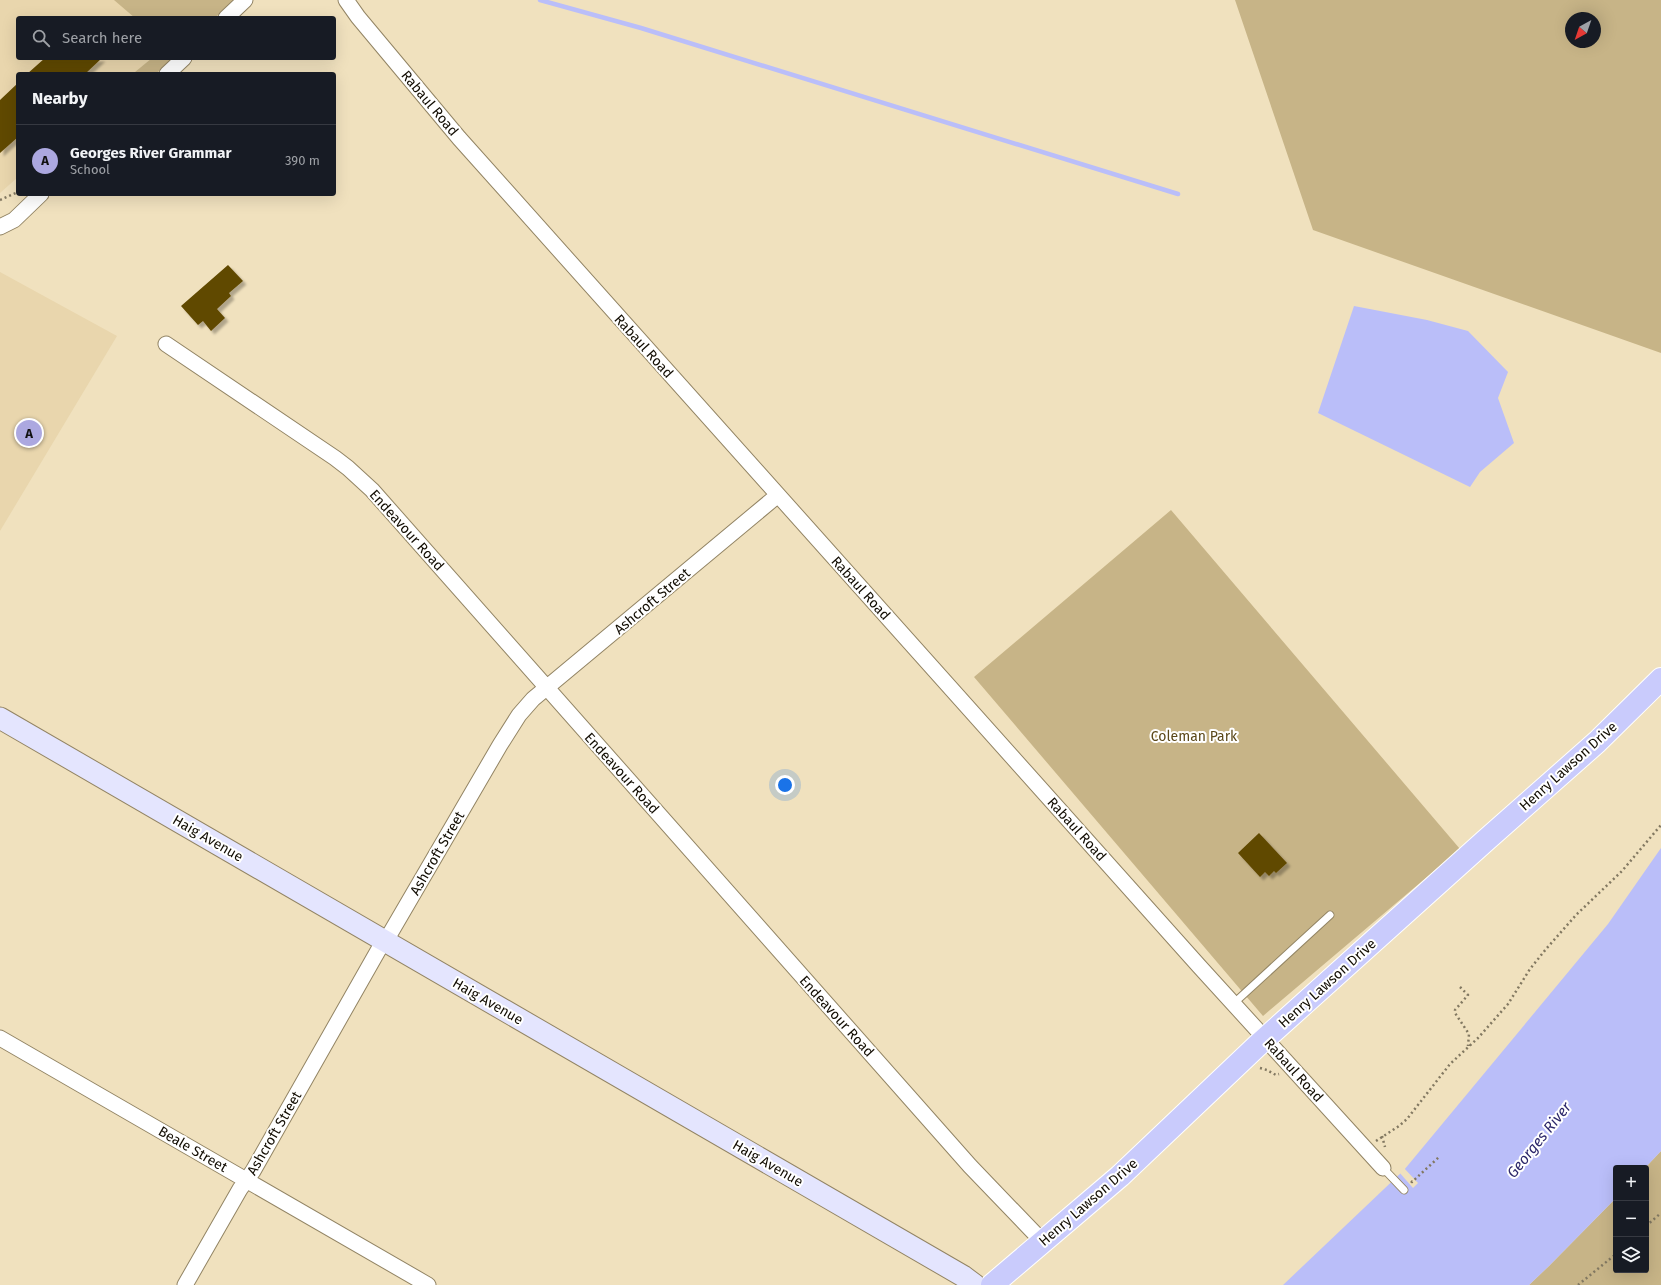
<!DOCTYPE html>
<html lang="en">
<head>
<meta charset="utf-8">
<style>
  :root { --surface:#171b24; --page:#242831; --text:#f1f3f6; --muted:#9ea1a6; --line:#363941; --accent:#aca8e0 }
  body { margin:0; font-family:"Fira Sans",sans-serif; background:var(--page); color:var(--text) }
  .controls { position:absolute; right:12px; bottom:12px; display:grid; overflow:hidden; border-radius:4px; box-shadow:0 4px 16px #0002 }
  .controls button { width:36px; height:36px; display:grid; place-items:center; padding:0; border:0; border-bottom:1px solid var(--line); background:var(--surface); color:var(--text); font:20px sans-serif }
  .compass { position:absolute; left:1565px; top:12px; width:36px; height:36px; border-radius:50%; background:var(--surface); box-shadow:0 4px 16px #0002; rotate:220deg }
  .you { position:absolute; left:785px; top:785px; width:14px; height:14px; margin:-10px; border:3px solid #fff; border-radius:50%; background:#1a73e8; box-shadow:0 0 0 6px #1a73e833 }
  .badge { display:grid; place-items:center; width:26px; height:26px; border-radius:50%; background:var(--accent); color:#111; font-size:13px; font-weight:700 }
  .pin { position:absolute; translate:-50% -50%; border:2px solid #fff; box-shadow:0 1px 4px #0006 }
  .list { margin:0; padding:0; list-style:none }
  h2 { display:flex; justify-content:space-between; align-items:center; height:52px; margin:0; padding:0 16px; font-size:17px }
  h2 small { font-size:13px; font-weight:400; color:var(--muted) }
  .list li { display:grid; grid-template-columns:26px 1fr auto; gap:12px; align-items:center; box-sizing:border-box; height:72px; padding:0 16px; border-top:1px solid var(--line) }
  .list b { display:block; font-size:15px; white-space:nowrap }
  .list p { margin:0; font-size:13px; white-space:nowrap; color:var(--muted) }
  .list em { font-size:13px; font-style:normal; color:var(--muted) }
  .icon { flex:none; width:22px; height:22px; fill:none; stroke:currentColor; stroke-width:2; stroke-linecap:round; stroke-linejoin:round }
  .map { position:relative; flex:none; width:1661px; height:1285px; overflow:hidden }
  .search { position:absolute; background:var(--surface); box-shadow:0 4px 16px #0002; left:16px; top:16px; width:320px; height:44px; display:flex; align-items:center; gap:10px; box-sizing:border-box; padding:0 14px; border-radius:4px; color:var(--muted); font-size:15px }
  .panel { position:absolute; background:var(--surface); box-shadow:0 4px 16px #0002; left:16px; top:72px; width:320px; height:124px; border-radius:4px }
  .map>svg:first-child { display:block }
</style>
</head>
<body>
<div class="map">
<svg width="1661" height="1285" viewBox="0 0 1661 1285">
  <defs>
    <filter id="shadow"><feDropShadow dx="3.5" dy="3.5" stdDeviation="1" flood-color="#0004"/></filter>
  </defs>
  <rect width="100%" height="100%" fill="#f0e1be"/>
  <path fill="#e9d6ad" d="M0,0H217L197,18H18V58H152L133,74H18V177L0,193Z
    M0,272L117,336L0,531Z"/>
  <path fill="#c7b487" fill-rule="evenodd" d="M114,0H234L215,18H135Z
    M1235,0H1661V353L1313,230ZM1571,18H1595V42H1571Z
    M152,58H173L156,74H138L135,72Z
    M1171,510L1460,849L1263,1016L974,677Z
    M1661,1151V1285H1529L1549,1266L1616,1198V1270H1646V1168H1645Z"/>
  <path fill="#babef9" d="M1354,306L1427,320L1468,331L1508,372L1498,398L1514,443L1480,472L1470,487L1318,413Z
    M1661,848V1151L1645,1168H1616V1198L1549,1266L1529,1285H1283L1404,1170L1608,924Z"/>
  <path fill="#f0e1be" d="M1403,1167L1418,1183L1413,1188L1399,1172Z"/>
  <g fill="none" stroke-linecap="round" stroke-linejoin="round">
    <path stroke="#babef9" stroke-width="4.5" d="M540,0L641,28L1178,194"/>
  </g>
  <path fill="#604805" filter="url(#shadow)" d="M45,58H102L85,74H27Z
    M18,83V137L0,153V100Z
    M228,265L243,281L229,293L231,296L217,309L225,318L211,331L203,321L198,325L181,306Z
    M1259,833L1287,863L1276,873L1274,871L1269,876L1265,872L1260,877L1238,853Z"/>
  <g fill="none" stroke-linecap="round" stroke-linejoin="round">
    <defs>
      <path id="service" d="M1233,1004L1330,915
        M1383,1168L1404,1190"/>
      <path id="minor" d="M346,0L358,17L459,138L1199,966L1383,1168
        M226,18L245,0
        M167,74L184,58
        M0,227L14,220L41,194
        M166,344L335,458L348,468L372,490L970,1166L1043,1242
        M0,1038L428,1285
        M185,1285L240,1189L253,1171L379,949L391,932L500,745L519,715L533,699L778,495"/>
      <path id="secondary" d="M0,718L963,1276L975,1285"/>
      <path id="primary" d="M992,1285L1120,1176L1257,1046L1485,841L1597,742L1661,679"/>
    </defs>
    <use href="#service" stroke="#928464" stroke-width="9"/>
    <use href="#minor" stroke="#928464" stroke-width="17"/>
    <use href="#secondary" stroke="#928464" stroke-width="23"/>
    <use href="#primary" stroke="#fff" stroke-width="24"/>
    <path stroke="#827861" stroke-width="2.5" stroke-dasharray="2 3" stroke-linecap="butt" d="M0,200L18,192
      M1460,987L1468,995L1455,1010V1013L1469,1034L1468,1046
      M1260,1068L1267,1070L1276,1075L1279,1074
      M1382,1136L1385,1147
      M1376,1141L1399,1126L1407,1119L1450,1064L1478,1038L1508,1004L1530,969L1546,949L1576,915L1622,871L1661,825
      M1411,1181L1412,1182L1439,1157
      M1646,1226L1661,1213
      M1578,1285L1616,1254"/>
    <use href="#service" stroke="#fff" stroke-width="7"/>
    <use href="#minor" stroke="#fff" stroke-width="15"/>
    <use href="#secondary" stroke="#e4e5fe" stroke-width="21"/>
    <use href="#primary" stroke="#c9cbfc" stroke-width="22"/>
  </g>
  <g text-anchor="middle" stroke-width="4" stroke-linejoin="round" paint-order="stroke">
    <g font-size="14" fill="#110c02" stroke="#fff">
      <text transform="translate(430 103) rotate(50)" y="5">Rabaul Road</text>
      <text transform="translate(644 346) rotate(48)" y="5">Rabaul Road</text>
      <text transform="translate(407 530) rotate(48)" y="5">Endeavour Road</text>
      <text transform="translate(861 588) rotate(48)" y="5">Rabaul Road</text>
      <text transform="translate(652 601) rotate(-40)" y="5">Ashcroft Street</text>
      <text transform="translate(1568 766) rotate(-42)" y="5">Henry Lawson Drive</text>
      <text transform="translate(622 773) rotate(48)" y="5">Endeavour Road</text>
      <text transform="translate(1077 829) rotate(48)" y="5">Rabaul Road</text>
      <text transform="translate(208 838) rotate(30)" y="5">Haig Avenue</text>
      <text transform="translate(437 853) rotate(-60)" y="5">Ashcroft Street</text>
      <text transform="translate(1327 983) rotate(-42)" y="5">Henry Lawson Drive</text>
      <text transform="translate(488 1001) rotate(30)" y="5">Haig Avenue</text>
      <text transform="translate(837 1016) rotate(48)" y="5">Endeavour Road</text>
      <text transform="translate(1294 1070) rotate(48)" y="5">Rabaul Road</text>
      <text transform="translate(274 1133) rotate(-60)" y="5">Ashcroft Street</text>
      <text transform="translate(193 1149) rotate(30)" y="5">Beale Street</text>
      <text transform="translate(768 1163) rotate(30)" y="5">Haig Avenue</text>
      <text transform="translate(1088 1202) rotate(-41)" y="5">Henry Lawson Drive</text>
    </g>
    <g font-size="14" fill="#5b481a" stroke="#fff">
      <text x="1194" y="741">Coleman Park</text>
    </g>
    <g font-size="15" font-style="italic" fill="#2c276a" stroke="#fff">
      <text transform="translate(1539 1140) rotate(-51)" y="5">Georges River</text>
    </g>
  </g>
</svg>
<div class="controls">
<button>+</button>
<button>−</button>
<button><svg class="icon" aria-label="layers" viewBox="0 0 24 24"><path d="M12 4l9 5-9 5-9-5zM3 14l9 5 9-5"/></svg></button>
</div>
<svg class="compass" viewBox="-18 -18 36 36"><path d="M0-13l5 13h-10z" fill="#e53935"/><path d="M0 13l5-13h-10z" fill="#9ea1a6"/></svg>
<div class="you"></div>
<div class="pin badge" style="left:29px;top:433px">A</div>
<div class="search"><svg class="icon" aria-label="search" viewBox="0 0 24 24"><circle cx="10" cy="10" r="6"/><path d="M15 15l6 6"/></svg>Search here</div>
<section class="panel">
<h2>Nearby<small></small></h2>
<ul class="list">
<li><span class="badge">A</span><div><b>Georges River Grammar</b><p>School</p></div><em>390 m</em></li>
</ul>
</section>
</div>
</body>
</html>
